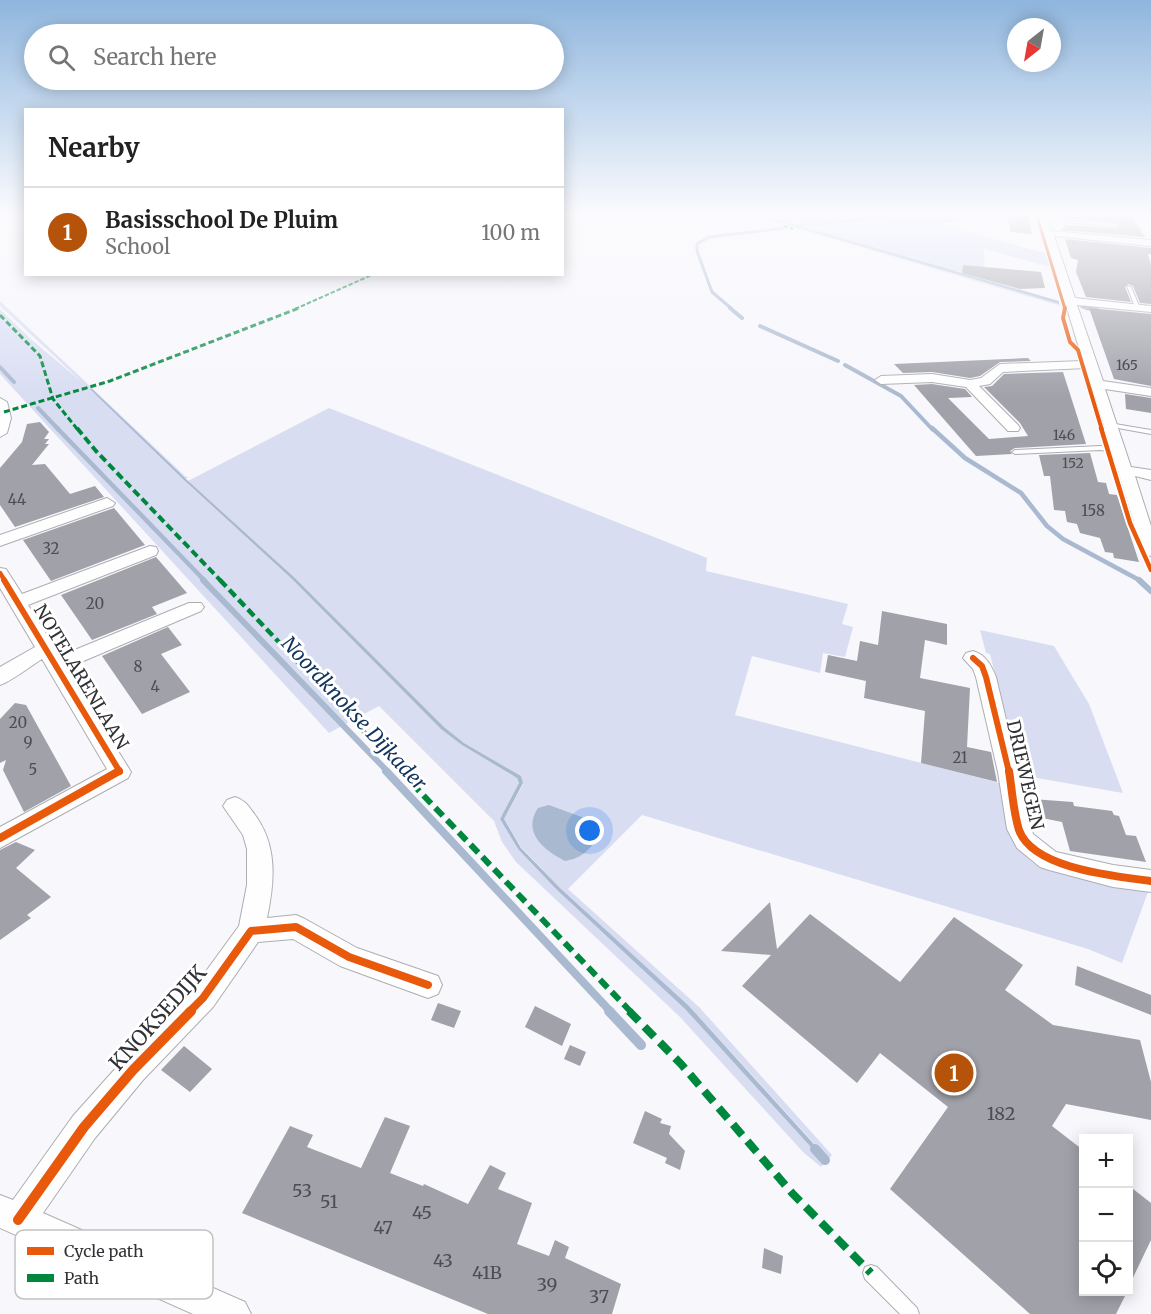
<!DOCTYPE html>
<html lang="en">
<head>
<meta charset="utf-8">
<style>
  :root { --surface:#fff; --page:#f6f6f6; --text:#222; --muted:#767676; --line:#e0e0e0; --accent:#b45309 }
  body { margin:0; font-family:Merriweather,serif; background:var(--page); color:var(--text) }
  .controls { position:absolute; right:18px; bottom:18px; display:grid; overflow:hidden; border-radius:0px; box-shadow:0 3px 15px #0003 }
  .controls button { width:54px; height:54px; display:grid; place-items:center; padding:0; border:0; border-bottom:2px solid var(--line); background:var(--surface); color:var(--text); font:30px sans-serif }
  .compass { position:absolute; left:1007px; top:18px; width:54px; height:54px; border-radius:50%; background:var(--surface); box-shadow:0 3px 15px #0003; rotate:211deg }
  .you { position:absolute; left:590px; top:831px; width:21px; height:21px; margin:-15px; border:4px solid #fff; border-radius:50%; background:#1a73e8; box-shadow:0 0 0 9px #1a73e833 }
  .badge { display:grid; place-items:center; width:39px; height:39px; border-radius:50%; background:var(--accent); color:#fff; font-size:20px; font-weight:700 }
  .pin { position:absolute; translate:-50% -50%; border:3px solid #fff; box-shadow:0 2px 6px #0006 }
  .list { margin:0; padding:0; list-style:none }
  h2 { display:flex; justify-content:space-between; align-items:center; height:78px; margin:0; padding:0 24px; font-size:26px }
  h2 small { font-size:20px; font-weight:400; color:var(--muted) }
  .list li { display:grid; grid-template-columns:39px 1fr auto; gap:18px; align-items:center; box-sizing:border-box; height:90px; padding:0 24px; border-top:2px solid var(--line) }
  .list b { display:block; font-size:22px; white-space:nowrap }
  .list p { margin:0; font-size:20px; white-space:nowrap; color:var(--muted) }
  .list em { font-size:20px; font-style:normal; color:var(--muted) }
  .icon { flex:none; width:33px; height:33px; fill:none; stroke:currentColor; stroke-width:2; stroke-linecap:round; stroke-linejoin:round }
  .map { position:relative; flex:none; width:1151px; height:1314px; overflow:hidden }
  .search { position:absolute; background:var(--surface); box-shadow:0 3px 15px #0003; left:24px; top:24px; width:540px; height:66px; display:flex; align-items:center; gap:15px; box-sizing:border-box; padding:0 21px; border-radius:33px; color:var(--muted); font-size:22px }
  .panel { position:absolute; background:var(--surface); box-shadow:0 3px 15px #0003; left:24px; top:108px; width:540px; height:168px; border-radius:0px }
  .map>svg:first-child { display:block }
</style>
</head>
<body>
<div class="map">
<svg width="1151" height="1314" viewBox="0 0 1151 1314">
  <rect width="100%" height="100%" fill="#f7f7fc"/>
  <path fill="#d8ddf2" d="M741,213L1059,304L1061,306Z
    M755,213H981L933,222L1045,253L1050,267L984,249L985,274L954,271L803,227L805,225Z
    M0,301L186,477H189L185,479L91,389L184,480L292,579L462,745L517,778L519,783L500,819L518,849L557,890L685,1009L819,1156L822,1152L689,1006L560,888L521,847L504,819L523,784L521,776L464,743L444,727L295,578L188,481L329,408L707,558L706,571L848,604L842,624L853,627L845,657L823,653L820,673L752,656L735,715L999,783C1004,813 1008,841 1032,862C1043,872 1129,888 1148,892L1122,963L1088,949L642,815L568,889L699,1007L832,1155L821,1167L803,1152L680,1017L516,862L502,842L494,821L379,706L329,733L0,374V309L32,340L82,382L0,306Z
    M980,630L1054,646L1089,704L1123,793L1020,775L990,654L986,653Z"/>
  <path fill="#a9b9cf" d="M746,213H755L1059,301V304Z
    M90,389H92L186,479L295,578L444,727L464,743L521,776L523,783L504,819L521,848L560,888L689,1006L822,1153L819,1156L685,1009L557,890L518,849L500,819L519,783L517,778L462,745L441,729L292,579L184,480Z
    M549,805L598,823L600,833C591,849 583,858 565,861C543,850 522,832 538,808Z"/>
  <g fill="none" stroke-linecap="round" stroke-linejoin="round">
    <path stroke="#a9b9cf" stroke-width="3" d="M937,223L985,213
      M796,226L885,217
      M1082,307L1093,309
      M732,309L712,292L697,251V244L709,237L784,228"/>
    <path stroke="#a9b9cf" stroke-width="4" d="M730,308L742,318
      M1086,308L1097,310
      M760,326L838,361
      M845,365L901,396L933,430
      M0,367L14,382
      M38,408L59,430"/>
    <path stroke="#a9b9cf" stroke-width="4.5" d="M57,428L205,581
      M932,428L965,458L1021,493L1047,526L1063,539L1141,581"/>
    <path stroke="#a9b9cf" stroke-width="6" d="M203,580L388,772
      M1139,580L1151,591"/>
    <path stroke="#a9b9cf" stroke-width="8" d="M386,771L611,1012"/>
    <path stroke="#a9b9cf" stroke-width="10" d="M609,1011L641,1045
      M815,1149L825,1160"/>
  </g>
  <path fill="#a0a1a9" d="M1007,213L1028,214L1032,234L1011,232Z
    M1060,213H1130L1145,237L1061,230V228H1065L1064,225L1116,228L1120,224L1116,222L1062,218Z
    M1065,239L1151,248V254H1148L1151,265V304L1140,303L1133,286L1128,284L1125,287L1131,302L1086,297L1076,272L1078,260L1071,258Z
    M963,265L1041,272L1045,288L1020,289L962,273Z
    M1089,308L1151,314V386L1114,379Z
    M1028,358L1031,361L1000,362L980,376L970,378L932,372L903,373L894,364Z
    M1063,372L1086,444L1015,448L1010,451L1012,454L976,456L914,385L932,384L965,389L972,397L948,398L989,439L1028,436L1020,423L984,387L992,386L1004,374Z
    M1125,394L1151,398V413L1126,409Z
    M40,422L49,432L44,439H49L45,444H49L32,465L45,464L70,494L95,486L104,497L15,527L0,505V468L22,442L27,424Z
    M1090,453L1098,482L1106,483L1109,494L1117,495L1139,562L1114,558L1113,553L1105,552L1100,538L1080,533L1077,524L1067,522L1065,511L1054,510L1050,476H1044L1039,455Z
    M114,508L145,545L51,581L23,540Z
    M156,557L187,593L152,607L157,614L92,640L61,595Z
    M882,611L947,624V645L925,640L920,678L970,688L967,747L991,752L997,782L921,763L925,711L864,698L866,681L825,672L828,655L857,661L860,641L878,645Z
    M168,627L182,645L161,654L190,692L142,714L102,656Z
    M15,703L26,705L71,786L24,812L3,770L6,760L0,763V719Z
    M1032,799L1073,802L1074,806L1112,811L1114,815L1119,816L1126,835L1136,836L1146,862L1070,851L1062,822L1037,817Z
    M16,842L35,850L16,868L51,897L27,915L31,918L0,940V850Z
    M770,902L777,949L810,914L900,982L954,917L1023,965L1005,990L1053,1025L1140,1040L1151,1082V1120L1066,1104L1052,1126L1083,1150V1292H1127L1116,1314H1030L890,1189L948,1107L880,1053L857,1083L742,986L771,955L721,951Z
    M1077,966L1151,995V1015L1075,985Z
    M438,1003L461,1011L454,1028L431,1020Z
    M535,1006L571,1024L562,1046L525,1027Z
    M570,1045L586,1052L580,1066L564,1059Z
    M184,1046L212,1069L190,1092L161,1070Z
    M645,1111L662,1119L660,1123L671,1126L669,1134L685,1151L680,1170L665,1163L667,1158L633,1143Z
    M385,1117L410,1126L390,1173L423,1186L424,1184L468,1204L490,1165L506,1173L498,1189L532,1203L517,1244L549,1256L555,1240L569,1247L565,1258L621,1284L612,1314H488L242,1213L290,1126L313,1135L307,1147L361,1168Z
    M1128,1185L1151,1203V1240L1128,1288Z
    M764,1248L783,1256L781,1274L762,1268Z"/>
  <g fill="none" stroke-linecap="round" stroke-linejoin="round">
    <defs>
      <path id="lane" d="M1044,219L1116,224L1118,225L1116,226L1045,221Z
        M1127,286L1131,287L1140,308L1135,307Z
        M1109,423L1151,430V434L1107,426V424Z
        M1100,446L1117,448L1120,450L1117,452L1100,450L1015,454L1012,452L1015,450Z
        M871,1265L877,1267L917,1308L919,1314H900L865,1279L863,1273L865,1267Z"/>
      <path id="street" d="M1038,213H1046L1052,231L1151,240V246L1054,236L1075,298L1151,306V312L1077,305L1103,381L1151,388V396L1105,389L1131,467L1151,470V480L1135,476L1151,526V556L1145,555L1143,551L1086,368L1003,372L990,384L979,386L1018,425L1020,428L1018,431H1008L966,387L932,382L881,384L875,380L881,376L932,374L970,380L981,378L1000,364L1083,361Z
        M0,398L7,402L11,418L7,433L0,437Z
        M107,498L115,503L113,506L0,546V535Z
        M150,546L156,547L158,551L156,555L28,605L60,656L189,603H201L204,607L201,611L67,668L131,772L128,778L0,848V827L107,769L42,659C31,666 10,682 0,685V667L35,647L0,588V568L6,569L22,594Z
        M973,651C986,655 991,665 996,677L1033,834L1056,852L1113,865L1151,870V892L1113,887L1049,870L1040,867L1017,848L1007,829L998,772L976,677L973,669L963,658L966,653Z
        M235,797C244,800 247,804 252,811C278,843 275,880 267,918L296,915L305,919L357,948L438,976L442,985L438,994L428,998L340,966L293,939L258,942L213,1007L143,1080L95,1138L43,1213L245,1302L251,1314H193L0,1228V1195L13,1200L73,1116L123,1060L193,989L239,926L247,885V849L243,835L223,806L227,800Z"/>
    </defs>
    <use href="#lane" stroke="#adaeb1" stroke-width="2"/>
    <use href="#street" stroke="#adaeb1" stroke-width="2"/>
    <use href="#lane" fill="#fefeff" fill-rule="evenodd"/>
    <use href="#street" fill="#fefeff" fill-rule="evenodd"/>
    <path stroke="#00873e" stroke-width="2" stroke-dasharray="4.5 2" stroke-linecap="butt" d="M784,226L793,229
      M295,309L374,274"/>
    <path stroke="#00873e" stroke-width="3" stroke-dasharray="6 3" stroke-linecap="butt" d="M0,315L40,356L53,399L78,430
      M4,412L110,381L299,308"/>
    <path stroke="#00873e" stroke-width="4" stroke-dasharray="8 4" stroke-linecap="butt" d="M77,428L96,451L221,581"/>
    <path stroke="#00873e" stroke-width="4.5" stroke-dasharray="9 4.5" stroke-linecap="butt" d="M220,580L402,772"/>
    <path stroke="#00873e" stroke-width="6" stroke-dasharray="11 6" stroke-linecap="butt" d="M400,771L631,1012"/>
    <path stroke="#00873e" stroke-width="8" stroke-dasharray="14 8" stroke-linecap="butt" d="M629,1011L681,1064L792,1193L871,1273"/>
    <defs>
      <path id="cycleway-far5" d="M1036,213L1065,309"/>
      <path id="cycleway-far4" d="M1065,308L1063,318L1070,342L1078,350L1102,430"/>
      <path id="cycleway-far3" d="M1101,428L1130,523L1151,570
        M0,573L5,581"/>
      <path id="cycleway-far2" d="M4,580L120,772
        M973,658L982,666L986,677L1009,772"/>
      <path id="cycleway-far1" d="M1009,771C1012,789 1013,811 1019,830C1033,869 1115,876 1151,881
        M0,838L119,771
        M189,1012L203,998L251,931L296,927L349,957L428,985"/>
      <path id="cycleway" d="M18,1220L84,1127L133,1070L191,1011"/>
    </defs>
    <use href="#cycleway-far5" stroke="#fff" stroke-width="5"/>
    <use href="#cycleway-far4" stroke="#fff" stroke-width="6"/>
    <use href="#cycleway-far3" stroke="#fff" stroke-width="8"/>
    <use href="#cycleway-far2" stroke="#fff" stroke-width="10"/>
    <use href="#cycleway-far1" stroke="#fff" stroke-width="11"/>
    <use href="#cycleway" stroke="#fff" stroke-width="14"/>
    <use href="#cycleway-far5" stroke="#e8590c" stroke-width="3"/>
    <use href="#cycleway-far4" stroke="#e8590c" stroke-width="4"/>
    <use href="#cycleway-far3" stroke="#e8590c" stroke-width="4.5"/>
    <use href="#cycleway-far2" stroke="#e8590c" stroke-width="6"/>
    <use href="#cycleway-far1" stroke="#e8590c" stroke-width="8"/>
    <use href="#cycleway" stroke="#e8590c" stroke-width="10"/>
  </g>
  <linearGradient id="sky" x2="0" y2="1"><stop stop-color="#8fb6de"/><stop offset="0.54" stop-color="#fbfbfe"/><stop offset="1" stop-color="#fbfbfe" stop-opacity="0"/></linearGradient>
  <rect width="1151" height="397" fill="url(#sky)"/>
  <g text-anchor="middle" stroke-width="6" stroke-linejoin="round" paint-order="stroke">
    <g font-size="14" fill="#4d4e52">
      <text x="1127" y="370">165</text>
      <text x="1064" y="440">146</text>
      <text x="1073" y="468">152</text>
    </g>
    <g font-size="15" fill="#4d4e52">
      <text x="17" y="505">44</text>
      <text x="1093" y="516">158</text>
      <text x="51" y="554">32</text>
      <text x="95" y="609">20</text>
      <text x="138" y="672">8</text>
      <text x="155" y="692">4</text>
      <text x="18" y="728">20</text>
      <text x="28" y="748">9</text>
      <text x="960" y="763">21</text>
      <text x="33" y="775">5</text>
    </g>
    <g font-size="18" fill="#313235" stroke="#fff">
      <text transform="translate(81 677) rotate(59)" y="6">NOTELARENLAAN</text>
      <text transform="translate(1025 775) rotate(77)" y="6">DRIEWEGEN</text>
    </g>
    <g font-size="18" fill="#4d4e52">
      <text x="1001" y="1120">182</text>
      <text x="302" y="1197">53</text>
      <text x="329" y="1208">51</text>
      <text x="422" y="1219">45</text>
      <text x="383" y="1234">47</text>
      <text x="443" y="1267">43</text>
      <text x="487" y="1279">41B</text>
      <text x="547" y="1291">39</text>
      <text x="599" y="1303">37</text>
    </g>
    <g font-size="20" font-style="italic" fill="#12335c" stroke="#fff">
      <text transform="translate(354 713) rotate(47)" y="7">Noordknokse Dijkader</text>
    </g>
    <g font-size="21" fill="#313235" stroke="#fff">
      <text transform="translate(158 1018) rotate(-48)" y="7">KNOKSEDIJK</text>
    </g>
  </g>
  <rect x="15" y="1230" width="198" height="69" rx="9" fill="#fff" stroke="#c1c2c2" stroke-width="1.5"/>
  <rect x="27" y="1247" width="27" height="8" fill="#e8590c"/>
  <rect x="27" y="1274" width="27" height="8" fill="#00873e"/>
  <g font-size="16" fill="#313235">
    <text x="64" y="1257">Cycle path</text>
    <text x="64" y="1284">Path</text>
  </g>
</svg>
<div class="controls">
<button>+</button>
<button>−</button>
<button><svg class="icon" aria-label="locate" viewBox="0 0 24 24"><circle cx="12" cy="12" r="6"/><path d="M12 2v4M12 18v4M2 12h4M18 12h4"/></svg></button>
</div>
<svg class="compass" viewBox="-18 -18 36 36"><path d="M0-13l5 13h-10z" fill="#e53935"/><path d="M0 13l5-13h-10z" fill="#767676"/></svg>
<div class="you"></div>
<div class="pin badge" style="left:954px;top:1073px">1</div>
<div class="search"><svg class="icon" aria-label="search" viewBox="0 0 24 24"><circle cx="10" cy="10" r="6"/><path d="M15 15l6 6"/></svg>Search here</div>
<section class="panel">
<h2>Nearby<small></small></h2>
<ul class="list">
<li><span class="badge">1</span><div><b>Basisschool De Pluim</b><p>School</p></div><em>100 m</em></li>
</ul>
</section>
</div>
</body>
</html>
